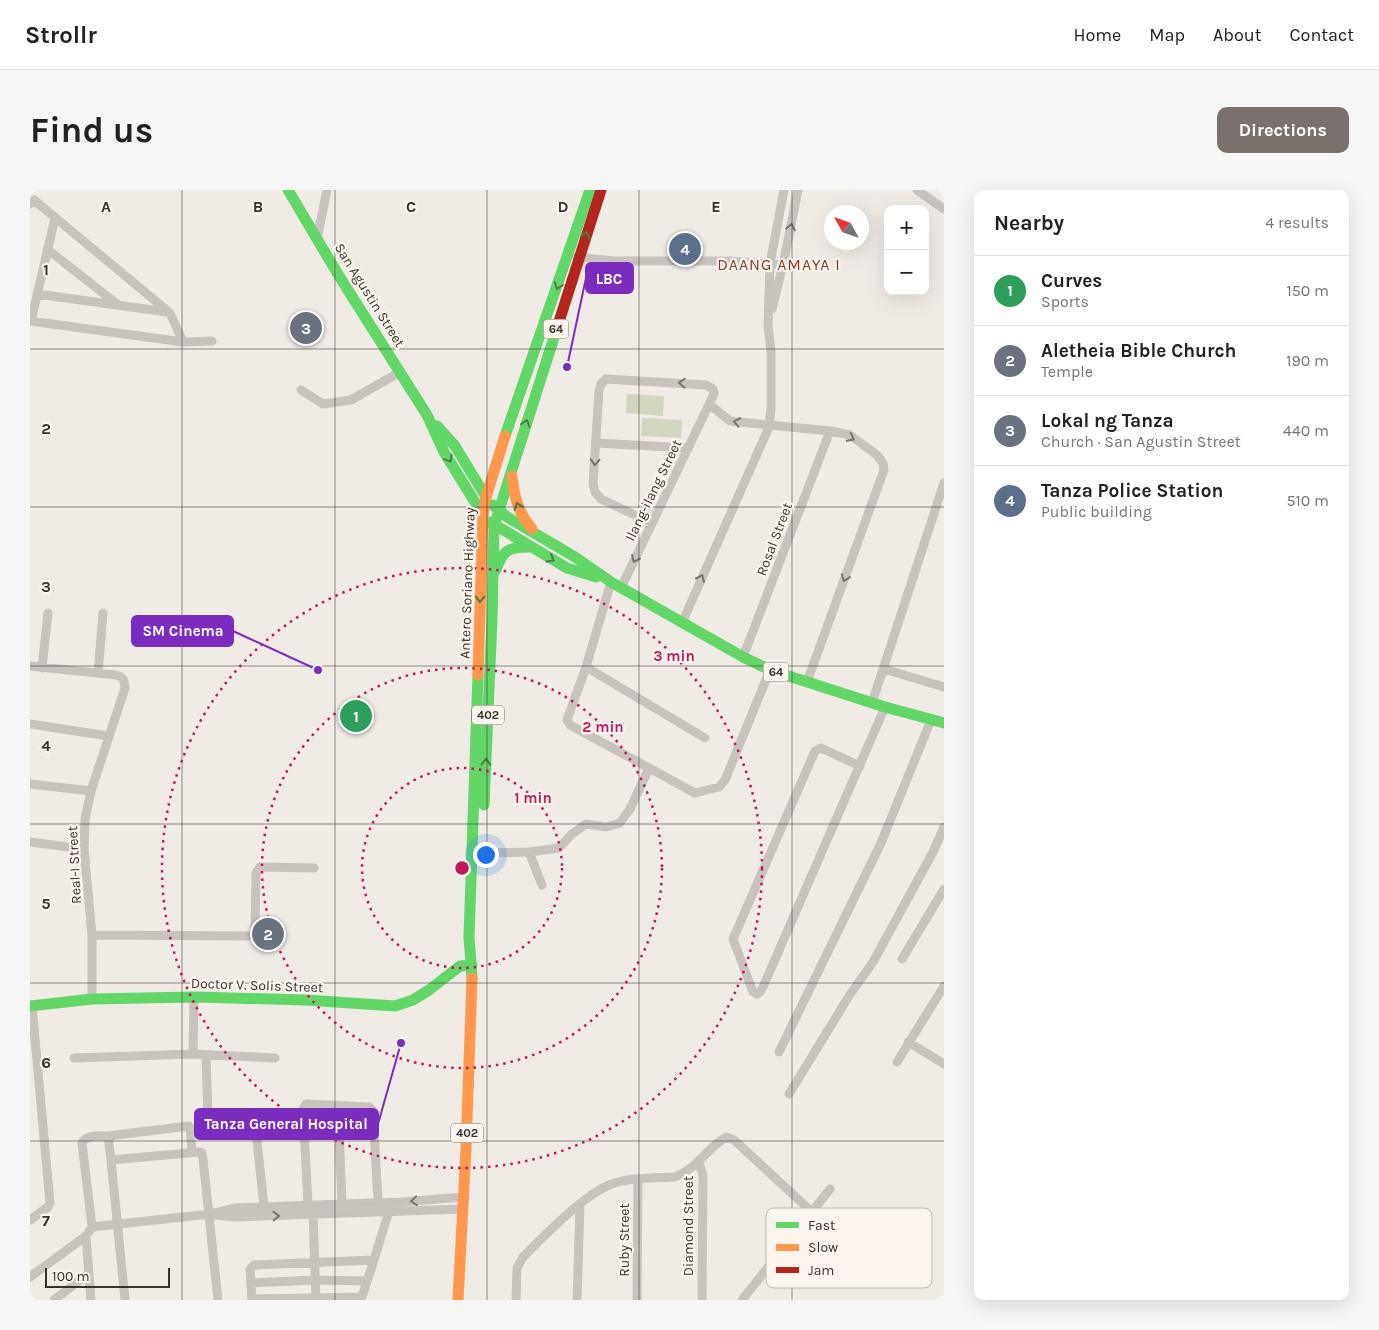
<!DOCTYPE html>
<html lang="en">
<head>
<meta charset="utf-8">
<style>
  :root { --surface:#fff; --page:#f6f6f6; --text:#202124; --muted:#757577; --line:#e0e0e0; --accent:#7a716c }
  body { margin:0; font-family:Karla,sans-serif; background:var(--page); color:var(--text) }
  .controls { position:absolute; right:15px; top:15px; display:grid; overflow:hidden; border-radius:10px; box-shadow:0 5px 20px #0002 }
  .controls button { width:45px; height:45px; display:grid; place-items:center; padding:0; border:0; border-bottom:1px solid var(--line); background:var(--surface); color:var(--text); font:25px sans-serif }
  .compass { position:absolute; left:794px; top:15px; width:45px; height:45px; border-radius:50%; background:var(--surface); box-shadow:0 5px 20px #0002; rotate:310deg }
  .scale { position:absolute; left:15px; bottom:12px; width:125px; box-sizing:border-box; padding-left:5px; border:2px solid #3b302b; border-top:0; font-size:14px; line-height:18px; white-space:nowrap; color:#3b302b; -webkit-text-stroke:4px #fbf5ee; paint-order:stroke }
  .you { position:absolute; left:455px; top:664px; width:18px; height:18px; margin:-12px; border:4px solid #fff; border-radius:50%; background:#1a73e8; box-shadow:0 0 0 8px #1a73e833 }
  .badge { display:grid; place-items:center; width:32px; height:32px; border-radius:50%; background:var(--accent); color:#fff; font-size:16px; font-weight:700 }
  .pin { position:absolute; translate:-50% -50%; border:2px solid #fff; box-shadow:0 1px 5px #0006 }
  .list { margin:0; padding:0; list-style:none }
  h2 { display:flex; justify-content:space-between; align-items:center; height:65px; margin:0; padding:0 20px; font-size:21px }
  h2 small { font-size:16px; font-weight:400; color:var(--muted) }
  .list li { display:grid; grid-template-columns:32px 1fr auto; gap:15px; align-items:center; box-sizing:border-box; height:70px; padding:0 20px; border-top:1px solid var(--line) }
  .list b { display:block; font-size:19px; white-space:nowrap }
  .list p { margin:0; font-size:16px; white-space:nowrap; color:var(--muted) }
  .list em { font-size:16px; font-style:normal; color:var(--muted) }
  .map { position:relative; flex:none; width:914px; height:1110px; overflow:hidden; border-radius:10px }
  header { display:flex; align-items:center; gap:30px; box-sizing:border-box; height:70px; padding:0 25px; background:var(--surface); border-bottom:1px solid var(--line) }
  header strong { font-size:24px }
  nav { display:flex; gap:28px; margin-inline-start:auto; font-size:18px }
  .intro { display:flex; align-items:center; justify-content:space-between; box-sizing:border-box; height:120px; padding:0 30px }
  h1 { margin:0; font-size:35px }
  .button { padding:12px 22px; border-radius:10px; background:var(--accent); color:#fff; font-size:18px; font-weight:700 }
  main { display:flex; gap:30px; padding:0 30px }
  aside { flex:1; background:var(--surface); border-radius:10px; box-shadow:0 5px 20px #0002 }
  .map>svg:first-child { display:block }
</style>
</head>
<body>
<header>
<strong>Strollr</strong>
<nav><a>Home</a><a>Map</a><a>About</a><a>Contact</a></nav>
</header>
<div class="intro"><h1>Find us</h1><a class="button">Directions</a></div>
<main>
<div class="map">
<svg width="914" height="1110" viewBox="0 0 914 1110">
  <rect width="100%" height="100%" fill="#f0ebe5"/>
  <path fill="#d1d6bf" d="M597,204L634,206L633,226L596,223Z
    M612,228L652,230L651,248L611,246Z"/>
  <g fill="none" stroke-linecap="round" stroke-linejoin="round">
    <path stroke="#c9c3be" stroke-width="9" d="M887,0L914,19
      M0,14L4,10L140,123L153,152L0,131
      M287,49L297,0
      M17,59L87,114
      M547,67L583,71H700L753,75
      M7,104L137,122
      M742,119L753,75L768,0
      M1,131L25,28
      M153,152L182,151
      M271,200L293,214L321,210L370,182
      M679,214L700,231L800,241L820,245L847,265L853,273L854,280L777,492
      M566,253L658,258
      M581,392L556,477L537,530L540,535L665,603L689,597L695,590L740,480
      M591,398L684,204L683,199L676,195L576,189L571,194L569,201L563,294L565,302L571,309L622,333
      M652,433L739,237L741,219V161L738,136L740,74L754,0
      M713,467L800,241
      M0,476L86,485C94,487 94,490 95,498L61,601L55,629L54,659L62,745V809
      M556,477L675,548
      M12,478L18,423
      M854,479L914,497
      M68,483L73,423
      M842,513L914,293
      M0,534L78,546
      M830,576L791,558L785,561L703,749L723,802L727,804L730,802L733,797L855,517
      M0,594L61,601
      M0,652L54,659
      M499,662L512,695
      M452,663L499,662L529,658L542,644L556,634L576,637L590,633L600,619L619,578
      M62,745L221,746L224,743L225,738L226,683L230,677L284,678
      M872,769L914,699
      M878,852L914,874
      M749,862L851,653L901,530
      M163,864L164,807
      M176,865L178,929
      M44,868L163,864L245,868
      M867,872L914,796
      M759,904L819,806L843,772L903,662L914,637
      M308,915L312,1013
      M225,933L234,1016
      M78,946L159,936L160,938L162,962
      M669,973L673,985L672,1110
      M185,1025L205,1027L432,1019
      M0,1030L18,1017L20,1013L2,816
      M62,1037L180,1024L204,1018L371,1012L433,1007
      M0,1087L56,1046
      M221,1093L285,1090L337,1091
      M222,1109L332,1107
      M24,1110L58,1084
      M61,1110L56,1046L62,1037L52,953C57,944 70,946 78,946L81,970
      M95,1110L81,970L169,962L172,963L173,969L188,1110
      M222,1110L220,1079L224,1075L344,1070L359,1021
      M286,1110L283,1024L278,1015L273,919L276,914L339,917L343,921L348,1012
      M331,1110L344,1070
      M486,1110L487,1078L493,1067C514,1046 553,1006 579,995C599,987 624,988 645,987C667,979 677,958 696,947L704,950L782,1022
      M547,1110L550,1014
      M607,1110L608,989
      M712,1110L800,999"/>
    <path stroke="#63d668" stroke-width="11" d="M258,0L309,86L397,225L414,262L453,325
      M407,236L425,256L456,307
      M475,246L560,0
      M463,315L477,327L545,367L581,392L713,467L740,480L855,517L914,533
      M460,332L537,378L566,387
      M466,380C473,360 478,357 499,357
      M454,615L462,429L464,336L527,138
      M442,788L439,747L448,485
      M0,816L62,809L164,807L276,810L365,816L383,810L399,800L430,776L442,775"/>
    <path stroke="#ff974d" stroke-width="11" d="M482,286C484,306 488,323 502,339
      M448,485L453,325L456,307L475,246
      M428,1110L436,958L442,788"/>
    <path stroke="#b3261e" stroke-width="11" d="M527,138L571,0"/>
  </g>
  <defs><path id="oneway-chevron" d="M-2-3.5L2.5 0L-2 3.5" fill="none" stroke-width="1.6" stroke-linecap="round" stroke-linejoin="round" transform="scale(1.25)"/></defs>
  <g stroke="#7b726d">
    <use href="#oneway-chevron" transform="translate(761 37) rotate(-79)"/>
    <use href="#oneway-chevron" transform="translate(652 193) rotate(-177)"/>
    <use href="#oneway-chevron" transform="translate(707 232) rotate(-168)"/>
    <use href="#oneway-chevron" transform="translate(821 248) rotate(28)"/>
    <use href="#oneway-chevron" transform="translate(565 272) rotate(93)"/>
    <use href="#oneway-chevron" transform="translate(605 369) rotate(115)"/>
    <use href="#oneway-chevron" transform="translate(671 388) rotate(-66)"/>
    <use href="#oneway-chevron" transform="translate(815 388) rotate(110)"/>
    <use href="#oneway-chevron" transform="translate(384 1011) rotate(176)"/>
    <use href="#oneway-chevron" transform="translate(246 1026) rotate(-2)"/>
  </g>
  <g stroke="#4d7b46">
    <use href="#oneway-chevron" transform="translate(556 45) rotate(-72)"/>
    <use href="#oneway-chevron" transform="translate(528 96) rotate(109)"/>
    <use href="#oneway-chevron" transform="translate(496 233) rotate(-73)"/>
    <use href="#oneway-chevron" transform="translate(419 269) rotate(59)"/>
    <use href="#oneway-chevron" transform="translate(488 316) rotate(-109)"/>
    <use href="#oneway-chevron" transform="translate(521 369) rotate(30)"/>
    <use href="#oneway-chevron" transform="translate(450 409) rotate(92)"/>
    <use href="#oneway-chevron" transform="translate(456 572) rotate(-88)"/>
  </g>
  <path fill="none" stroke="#3b302b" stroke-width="1" stroke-opacity="0.55" d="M152,0V1110M305,0V1110M457,0V1110M609,0V1110M762,0V1110M0,159H914M0,317H914M0,476H914M0,634H914M0,793H914M0,951H914"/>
  <g fill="none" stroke="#c2185b" stroke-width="2.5" stroke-dasharray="2.5 5">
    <circle cx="432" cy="678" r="100"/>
    <circle cx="432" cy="678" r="200"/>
    <circle cx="432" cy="678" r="300"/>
  </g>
  <g text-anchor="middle" stroke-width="4.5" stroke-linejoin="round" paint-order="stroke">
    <g fill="#fbf5ee" stroke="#756b66" stroke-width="1">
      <rect x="513.5" y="129.5" width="25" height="19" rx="4"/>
      <rect x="733.5" y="472.5" width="25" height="19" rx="4"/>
      <rect x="442" y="515.5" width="32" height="19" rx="4"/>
      <rect x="421" y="933.5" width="32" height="19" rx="4"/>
    </g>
    <g font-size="12" font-weight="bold" fill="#3b302b">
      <text x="526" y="143">64</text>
      <text x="746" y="486">64</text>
      <text x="458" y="529">402</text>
      <text x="437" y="947">402</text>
    </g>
    <g font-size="14" fill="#3b302b" stroke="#fbf5ee">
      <text transform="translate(340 105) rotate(58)" y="5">San Agustin Street</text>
      <text transform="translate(623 300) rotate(-64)" y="5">Ilang-ilang Street</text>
      <text transform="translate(744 349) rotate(-69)" y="5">Rosal Street</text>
      <text transform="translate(437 393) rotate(-88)" y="5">Antero Soriano Highway</text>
      <text transform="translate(44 675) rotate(-93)" y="5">Real-I Street</text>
      <text transform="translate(227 795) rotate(2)" y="5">Doctor V. Solis Street</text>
      <text transform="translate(658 1036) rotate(-90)" y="5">Diamond Street</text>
      <text transform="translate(594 1050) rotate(-90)" y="5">Ruby Street</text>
    </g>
    <g font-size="16" letter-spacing="1" fill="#8c3b22" stroke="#fbf5ee">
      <text x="749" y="80">DAANG AMAYA I</text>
    </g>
  </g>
  <rect x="736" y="1018" width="166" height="80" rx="8" fill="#fbf5ee" stroke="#c1bab4" stroke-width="1"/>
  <rect x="746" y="1032" width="23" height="6" fill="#63d668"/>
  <rect x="746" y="1054" width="23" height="7" fill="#ff974d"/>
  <rect x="746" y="1077" width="23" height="6" fill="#b3261e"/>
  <g font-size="14" fill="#3b302b">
    <text x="778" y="1040">Fast</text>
    <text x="778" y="1062">Slow</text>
    <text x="778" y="1085">Jam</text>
  </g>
  <g font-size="16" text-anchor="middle" font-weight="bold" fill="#3b302b" stroke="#fbf5ee" stroke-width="4.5" stroke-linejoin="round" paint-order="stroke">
    <text x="76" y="22">A</text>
    <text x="228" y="22">B</text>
    <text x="381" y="22">C</text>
    <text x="533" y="22">D</text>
    <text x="686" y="22">E</text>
    <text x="16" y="85">1</text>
    <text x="16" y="244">2</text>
    <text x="16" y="402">3</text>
    <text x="16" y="561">4</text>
    <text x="16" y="719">5</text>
    <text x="16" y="878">6</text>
    <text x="16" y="1036">7</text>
  </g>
  <circle cx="432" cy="678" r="8" fill="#c2185b" stroke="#fbf5ee" stroke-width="2.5"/>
  <g font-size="15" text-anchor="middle" font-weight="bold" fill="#c2185b" stroke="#fbf5ee" stroke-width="4.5" stroke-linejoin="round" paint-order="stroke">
    <text x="644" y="471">3 min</text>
    <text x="573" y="542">2 min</text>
    <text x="503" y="613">1 min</text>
  </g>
  <path fill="none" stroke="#7b2cbf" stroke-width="2" d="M537 177L556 88M288 480L203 441M371 853L348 934"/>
  <g fill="#7b2cbf" stroke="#fbf5ee" stroke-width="2">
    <circle cx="537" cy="177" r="5"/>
    <circle cx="288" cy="480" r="5"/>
    <circle cx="371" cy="853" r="5"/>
  </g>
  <g fill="#7b2cbf" stroke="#7b2cbf" stroke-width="2">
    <rect x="556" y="73" width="47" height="30" rx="5"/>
    <rect x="102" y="426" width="101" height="30" rx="5"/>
    <rect x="165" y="919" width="183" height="30" rx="5"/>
  </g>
  <g font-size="15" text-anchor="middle" font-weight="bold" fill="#fff">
    <text x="579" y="94">LBC</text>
    <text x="153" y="446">SM Cinema</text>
    <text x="256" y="939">Tanza General Hospital</text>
  </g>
</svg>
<div class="controls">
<button>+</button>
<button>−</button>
</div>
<svg class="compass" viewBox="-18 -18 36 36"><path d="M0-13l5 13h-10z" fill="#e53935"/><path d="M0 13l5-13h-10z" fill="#757577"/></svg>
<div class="scale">100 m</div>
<div class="you"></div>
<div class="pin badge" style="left:326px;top:526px;background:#2e9e5b">1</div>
<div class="pin badge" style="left:238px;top:744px;background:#6b7280">2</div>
<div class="pin badge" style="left:276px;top:138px;background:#6b7280">3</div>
<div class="pin badge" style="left:655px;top:59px;background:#5c6f8a">4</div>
</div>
<aside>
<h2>Nearby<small>4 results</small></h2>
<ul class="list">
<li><span class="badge" style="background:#2e9e5b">1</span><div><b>Curves</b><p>Sports</p></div><em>150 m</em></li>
<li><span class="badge" style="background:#6b7280">2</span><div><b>Aletheia Bible Church</b><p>Temple</p></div><em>190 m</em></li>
<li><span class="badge" style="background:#6b7280">3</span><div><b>Lokal ng Tanza</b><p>Church · San Agustin Street</p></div><em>440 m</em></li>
<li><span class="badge" style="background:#5c6f8a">4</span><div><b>Tanza Police Station</b><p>Public building</p></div><em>510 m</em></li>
</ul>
</aside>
</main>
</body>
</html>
